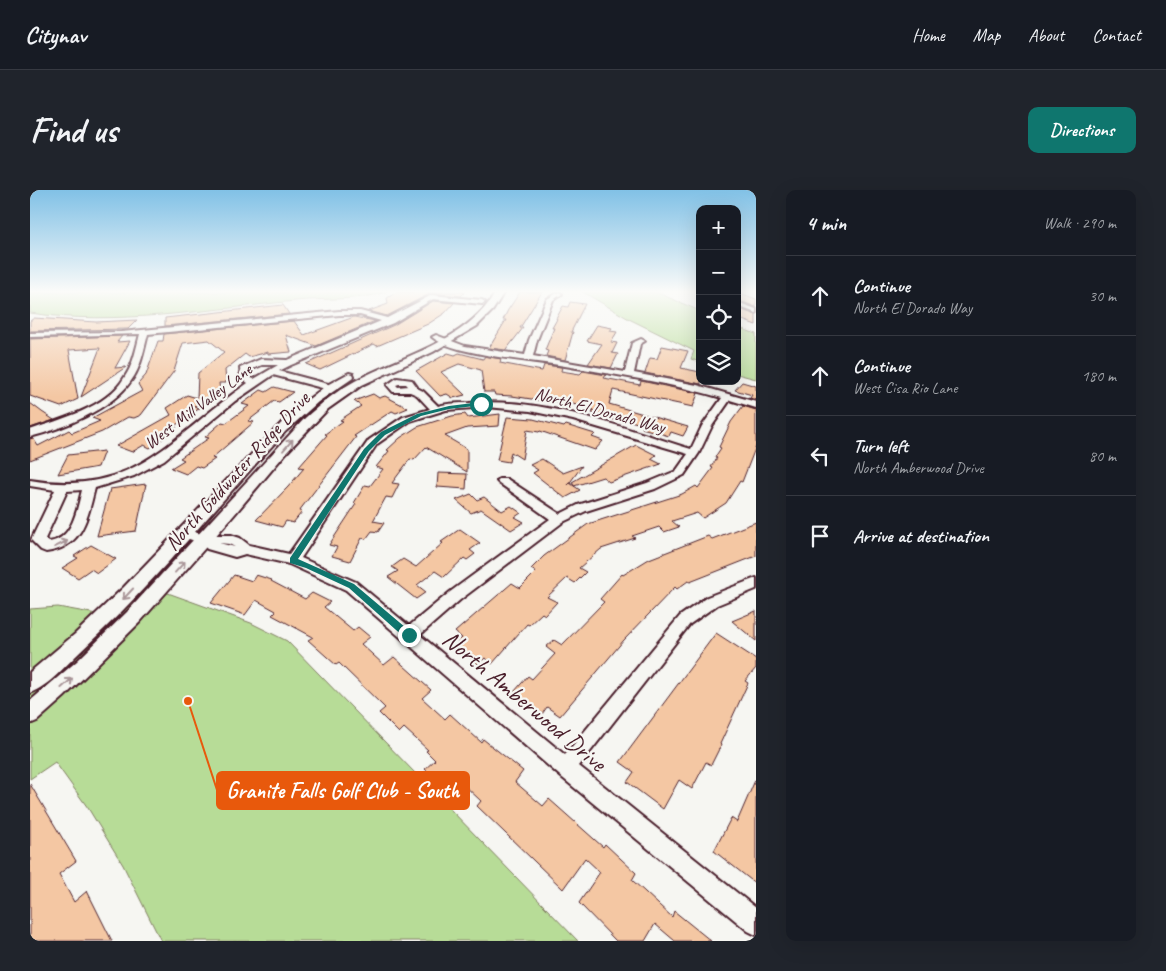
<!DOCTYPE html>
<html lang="en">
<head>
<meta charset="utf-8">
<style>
  :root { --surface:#171b24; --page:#20242c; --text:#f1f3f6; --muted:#9ea1a6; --line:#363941; --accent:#0f766e }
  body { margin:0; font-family:Caveat,sans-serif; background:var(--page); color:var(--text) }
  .controls { position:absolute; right:15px; top:15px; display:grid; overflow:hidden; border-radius:10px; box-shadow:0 5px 20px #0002 }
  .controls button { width:45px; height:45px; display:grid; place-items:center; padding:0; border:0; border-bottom:1px solid var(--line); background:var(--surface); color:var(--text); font:25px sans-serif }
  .stop { position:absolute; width:15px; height:15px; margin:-11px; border:4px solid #0f766e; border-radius:50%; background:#fff }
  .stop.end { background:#0f766e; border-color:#fff; box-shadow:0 1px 5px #0008 }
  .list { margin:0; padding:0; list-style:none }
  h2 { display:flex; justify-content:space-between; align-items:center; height:65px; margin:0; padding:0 20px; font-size:21px }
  h2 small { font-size:16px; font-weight:400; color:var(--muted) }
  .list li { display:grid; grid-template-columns:32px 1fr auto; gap:15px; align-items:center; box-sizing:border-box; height:80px; padding:0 20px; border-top:1px solid var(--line) }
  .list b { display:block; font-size:19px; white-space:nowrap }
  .list p { margin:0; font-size:16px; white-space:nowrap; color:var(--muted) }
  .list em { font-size:16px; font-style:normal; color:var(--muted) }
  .icon { flex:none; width:28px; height:28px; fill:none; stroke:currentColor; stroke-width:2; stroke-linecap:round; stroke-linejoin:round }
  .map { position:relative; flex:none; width:726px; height:751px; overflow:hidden; border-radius:10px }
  header { display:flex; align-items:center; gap:30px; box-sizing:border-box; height:70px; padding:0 25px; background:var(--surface); border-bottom:1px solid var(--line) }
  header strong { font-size:24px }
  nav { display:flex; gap:28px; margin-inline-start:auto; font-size:18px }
  .intro { display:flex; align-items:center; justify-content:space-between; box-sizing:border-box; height:120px; padding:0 30px }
  h1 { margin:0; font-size:35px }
  .button { padding:12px 22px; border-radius:10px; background:var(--accent); color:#fff; font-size:18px; font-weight:700 }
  main { display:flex; gap:30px; padding:0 30px }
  aside { flex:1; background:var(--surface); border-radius:10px; box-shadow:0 5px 20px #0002 }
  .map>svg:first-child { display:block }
</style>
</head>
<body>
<header>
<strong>Citynav</strong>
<nav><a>Home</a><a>Map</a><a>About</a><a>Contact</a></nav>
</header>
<div class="intro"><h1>Find us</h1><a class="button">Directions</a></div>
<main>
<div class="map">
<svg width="726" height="751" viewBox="0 0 726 751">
  <rect width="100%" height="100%" fill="#f6f6f2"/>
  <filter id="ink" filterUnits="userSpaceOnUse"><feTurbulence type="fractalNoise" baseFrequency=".02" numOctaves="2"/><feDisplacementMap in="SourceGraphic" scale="10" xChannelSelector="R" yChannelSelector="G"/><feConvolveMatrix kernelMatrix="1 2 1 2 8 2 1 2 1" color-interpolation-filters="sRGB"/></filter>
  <g filter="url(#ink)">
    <path fill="#b7dc97" stroke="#807e61" d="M0,102H356C327,111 295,108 265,111C180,119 85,136 0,123Z
      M553,102H626L670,121V172L661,169L664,161L599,129Z
      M707,137L726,144V189L707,184Z
      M102,390L221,433L257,451L548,751H131L93,675L58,618L25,572L0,589V419L28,417L72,425Z"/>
    <path fill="#f4c7a3" stroke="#4a1f2b" d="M367,102H435L431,106L401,103L357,126L339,121L358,114L357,108Z
      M490,102H512L490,138H493L476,160L459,158L476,130H473L478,120Z
      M707,102L726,109V117L707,110Z
      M403,111L424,113L415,123L398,134L347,156L344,154L290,180L276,174L364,135Z
      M540,112L555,114L541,142H543L535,170L516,166L518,161L515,160L524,138H522L527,129H526L533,116L538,117Z
      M253,115L259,124L135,136V128Z
      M707,118L726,125V135L707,128Z
      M324,127L345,131L286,156L256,145L261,162L238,164V162L219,167L215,164L195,180L196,193H189L190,201L186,202L164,217L170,218L143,237L147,238L120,258L114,255L102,262L86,256L141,225L137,218L157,205L167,208L168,183L194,162L179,150L153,153L144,181L111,225L104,228L98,227L72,242L0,270V249L3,248L8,256L39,240L42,243L70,231L62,228L112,201L108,194L116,185L128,151H133L134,144L264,131L274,145Z
      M4,128L66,132L107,130L98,139L0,141V131Z
      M567,135L582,138L580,141L587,142L581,152L587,153L582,163L588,164L581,178L558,174L572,154L557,151Z
      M92,146L87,152L100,151L85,178L96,177L51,207L70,158L39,160L48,209L31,217L0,206V149Z
      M632,156L658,161L651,178L670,182L671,194L615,183L620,168L627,169Z
      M418,163L425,165L429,163L453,169L455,166L471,169L470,173L512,181L514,175L532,177L531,181L550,184L553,181L576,185L574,188L610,195L611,191L668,203L663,217L583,200L579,214L658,237L653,246L641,242L639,246L612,238L614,235L587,227L585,230L562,223L564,220L539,213L538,215L517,209L514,211L482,206L465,205L464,202H454L451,180L429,174L411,182L435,205L423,208L417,204L410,206L386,181Z
      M712,192L726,196V210L720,208L722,205L705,200Z
      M244,197L263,202L249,212L244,211L218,231L224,232L182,268L185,269L172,278L166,276L156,284L141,278L154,270L150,268L179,248L175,247L192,232L196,233L219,216L212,214L231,200L236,202Z
      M343,204L349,208L355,206L378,218L366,223L362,221L324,246L326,247L269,321L272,322L263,333L256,331L252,337L226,330L258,297L274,278L269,277L297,245L295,244L313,231L310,230L331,216L324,211Z
      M0,213L12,222L24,230L0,238Z
      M713,216L726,220V256L712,292L710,291L696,313L673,328L667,323L642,331L649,337L634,342L629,337L602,346L605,348L571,359L549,378L556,382L545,393L537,388L517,407L527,412L515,425L512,423L499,435L497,434L462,474L455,468L448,474L425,455L432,448L425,442L482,393L490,398L506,382L501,379L514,366L558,334L652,304L666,296L668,298L683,278L681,277L687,268L685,267L691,258L689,257L701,232Z
      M435,224L438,228L470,224L469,236L437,238L415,246L437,259V282L396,257L384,270L380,269L362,293L369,294L362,308L356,307L343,331L354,333L348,342L342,341L336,349L332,348L320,371L302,366L307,357L299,355L326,314L324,313L335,295L340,296L353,279L346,277L359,261L357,260L370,248L387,237L422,226Z
      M477,227L503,229L534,237L536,235L565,244L562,247L573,251L565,260L510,241L509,242L497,240L492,269L481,262L479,272L467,270Z
      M606,255L626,265L621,269L631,274L579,292L573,287L544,296L550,300L535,308L503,283L508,280L500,275L512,269L533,283L552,276L538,295L540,293L544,296L542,292Z
      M74,261L68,277L28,284L38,265Z
      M408,283L437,284L436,299L407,297Z
      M116,294L106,341L67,346L80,299Z
      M441,304L447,310L454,307L472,321L481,316L491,323L485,327L494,332L481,340L451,319L441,323L426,310Z
      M726,332V366L660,392L658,391L647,399L645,397L594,450L530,526L517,517L512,524L484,502L498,486L502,489L525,464L516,457L524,450L532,455L574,412L570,409L592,384L593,385L619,369L678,346L682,349Z
      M430,339L450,353L440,360L445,364L437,370L434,368L414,387L405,381L387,395L396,402L386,409L358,387L368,381L362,377L373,369L386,377L413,353L411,352Z
      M61,355L86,369L67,383L61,379L48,388L32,378L48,368L44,366Z
      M204,385L222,391L226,385L242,390L241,391L275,409L282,403L300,412L294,417L323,441L328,437L340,447L331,454L354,475L364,467L401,500L392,508L415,529L420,524L451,552L453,549L493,581L485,592L513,616L519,609L573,657L575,654L606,683L602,690L642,727L644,721L681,751H645L625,734L615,751H586L549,713L570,682L555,668L533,699L447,616L451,611L433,594L430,597L422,589L414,597L395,579L405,570L396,561L398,560L374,538L369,543L349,523L355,518L309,473L306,475L278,450L283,447L242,425L246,421L226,410L215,425L181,413Z
      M726,421V451L702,431Z
      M686,443L726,469V478L715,491L718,493L690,554L691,555L681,575L676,572L662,599L649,590L633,619L597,592L604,582L590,572Z
      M726,588V694L684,661L701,628L707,632Z
      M0,594L46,671L29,684L44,712L57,701L82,751H0Z"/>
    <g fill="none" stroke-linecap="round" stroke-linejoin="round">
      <defs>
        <path id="minor" d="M529,102L532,104L523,110L507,150L503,166L595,182L602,153L611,149L615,151L610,154L604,183L667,195L726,212V218L700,210L682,236L669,263L654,285L625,299L556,321L533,332L430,410L390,445L535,565L650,426L677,407L726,388V399L687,415L660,434L549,576L726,718V745L718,741L529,585L316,400L259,374L215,364L205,367L177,359L171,353L150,346L149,343L155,339L174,345H201L210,348L219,355L259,364L339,250L373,227L400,219L387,205L380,202H363L357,195L367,188L382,190L387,197V198L393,201L408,216C418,213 428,213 439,213C514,207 590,237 661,259L672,236L692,208C641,193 587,185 535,176C503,170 425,166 402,147L406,145L435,156L495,165L499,150L517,109ZM369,194H376L378,196L368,197L366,195ZM457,217L500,221L543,230L658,264L646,281L617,293L548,315L530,324L477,289H469L467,291L469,293L520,329L420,402L379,436L326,392L271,368L347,254L380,231L416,220ZM189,353L199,354L205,357Z
          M402,105L452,110L455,112L452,114L403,109L363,133L261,175L249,181L298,194L302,199L297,202L292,198L243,185L205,211L134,270L104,286L65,298C57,329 53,357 16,362L11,360L1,350L25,300L0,296V290C106,308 141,246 218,193L211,188L210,178L231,169L257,170L351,131L330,125H309L118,144C114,159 111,178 101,191C82,219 32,239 0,247V240C31,229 76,218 94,188C103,176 106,159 110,144L0,147V143L91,142L309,121H330L357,128ZM232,175H248L224,189L219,187L218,181ZM52,300C47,319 43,349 19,352L15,349L37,301Z
          M707,112L726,119V123L707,116Z"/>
        <path id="tertiary" d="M466,102H474L463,120L447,136L403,162L332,195L298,219L256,263L204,325L110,432L34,507L7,531L0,534V511L47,471L97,422L275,228C291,214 306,201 325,191C373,165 437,152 466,102Z
          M319,183L323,184L324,186L323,188L288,212L256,241C187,314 124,394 50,462C35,476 19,496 0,503V482L45,444L94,397L263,221L297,195Z"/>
      </defs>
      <use href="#minor" stroke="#4a1f2b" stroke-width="4"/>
      <use href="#tertiary" stroke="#4a1f2b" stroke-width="4"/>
      <use href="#minor" fill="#f6f6f2" fill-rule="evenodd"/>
      <use href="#tertiary" fill="#f6f6f2" fill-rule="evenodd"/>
    </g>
    <defs><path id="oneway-shaft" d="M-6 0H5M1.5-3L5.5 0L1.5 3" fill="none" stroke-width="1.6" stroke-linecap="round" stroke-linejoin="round" transform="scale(1.25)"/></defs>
    <g stroke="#a99598">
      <use href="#oneway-shaft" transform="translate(258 255) rotate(-49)"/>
      <use href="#oneway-shaft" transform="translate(31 354) rotate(-26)"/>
      <use href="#oneway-shaft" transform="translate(150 377) rotate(-48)"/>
      <use href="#oneway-shaft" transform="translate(98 404) rotate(133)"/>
      <use href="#oneway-shaft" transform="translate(37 493) rotate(-42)"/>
    </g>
  </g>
  <linearGradient id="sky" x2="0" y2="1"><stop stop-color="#81c1e6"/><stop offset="0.49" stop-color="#fbfbf9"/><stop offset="1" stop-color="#fbfbf9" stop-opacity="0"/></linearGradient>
  <rect width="726" height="207" fill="url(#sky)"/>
  <path fill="#0f766e" d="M451,212L453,215L419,219L391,226L355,245L339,261L268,369L324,394L382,443V448H375L319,398L276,378L260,373V368L334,259L351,242L387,224L419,216Z"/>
  <g text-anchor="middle" stroke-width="4.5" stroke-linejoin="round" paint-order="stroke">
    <g font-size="18" fill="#4a1f2b" stroke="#f6f6f2">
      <text transform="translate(168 216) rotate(-37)" y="6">West Mill Valley Lane</text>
      <text transform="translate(570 220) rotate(15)" y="6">North El Dorado Way</text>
    </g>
    <g font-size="21" fill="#4a1f2b" stroke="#f6f6f2">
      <text transform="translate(207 281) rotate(-48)" y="7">North Goldwater Ridge Drive</text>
    </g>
    <g font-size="25" fill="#4a1f2b" stroke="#f6f6f2">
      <text transform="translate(495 510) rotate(40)" y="9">North Amberwood Drive</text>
    </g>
  </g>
  <path fill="none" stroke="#e8590c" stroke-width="2" d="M158 511L187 600"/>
  <circle fill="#e8590c" stroke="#f6f6f2" stroke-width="2" cx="158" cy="511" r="5"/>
  <rect fill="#e8590c" stroke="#e8590c" stroke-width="2" x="187" y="582" width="252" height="37" rx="5"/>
  <g font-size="22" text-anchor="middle" font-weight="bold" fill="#fff">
    <text x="313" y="608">Granite Falls Golf Club - South</text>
  </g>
</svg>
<div class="controls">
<button>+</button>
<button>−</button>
<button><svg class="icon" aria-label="locate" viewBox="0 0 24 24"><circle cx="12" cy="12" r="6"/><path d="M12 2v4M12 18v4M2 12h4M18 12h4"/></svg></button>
<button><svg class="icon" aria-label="layers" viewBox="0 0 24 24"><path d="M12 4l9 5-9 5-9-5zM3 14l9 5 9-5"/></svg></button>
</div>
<div class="stop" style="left:451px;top:214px"></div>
<div class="stop end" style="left:379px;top:445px"></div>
</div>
<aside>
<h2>4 min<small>Walk · 290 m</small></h2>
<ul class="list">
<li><svg class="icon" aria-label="ahead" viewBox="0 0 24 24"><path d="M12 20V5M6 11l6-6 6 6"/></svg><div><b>Continue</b><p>North El Dorado Way</p></div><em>30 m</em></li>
<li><svg class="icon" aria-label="ahead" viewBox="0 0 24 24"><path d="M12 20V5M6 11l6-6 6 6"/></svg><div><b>Continue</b><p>West Cisa Rio Lane</p></div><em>180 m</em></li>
<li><svg class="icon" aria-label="left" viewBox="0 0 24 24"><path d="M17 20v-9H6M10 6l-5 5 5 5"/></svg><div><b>Turn left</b><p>North Amberwood Drive</p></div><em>80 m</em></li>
<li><svg class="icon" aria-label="arrive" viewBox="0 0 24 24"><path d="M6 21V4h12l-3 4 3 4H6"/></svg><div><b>Arrive at destination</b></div></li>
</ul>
</aside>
</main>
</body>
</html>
